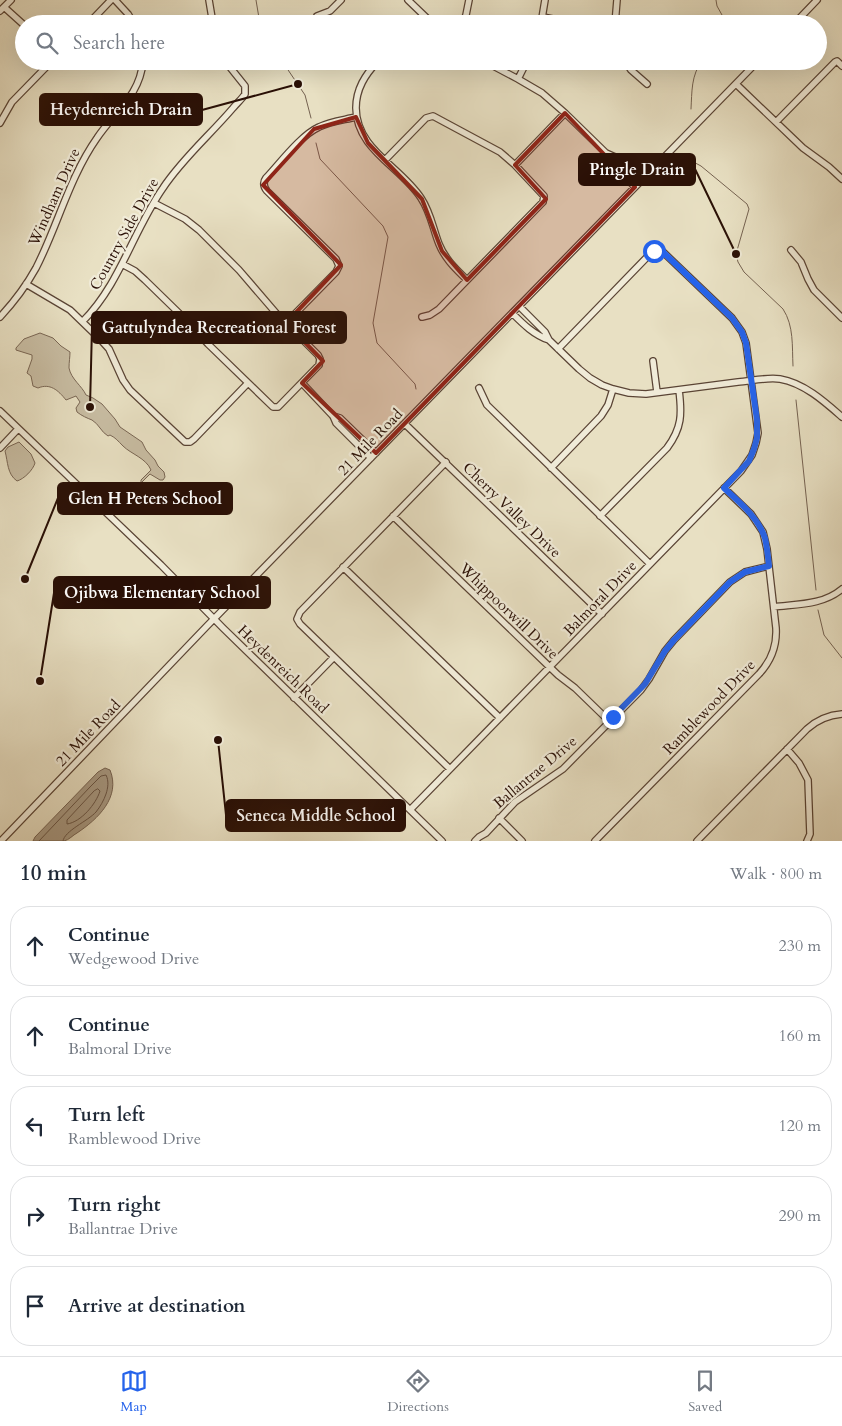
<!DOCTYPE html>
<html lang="en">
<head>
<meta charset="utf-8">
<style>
  :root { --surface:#fff; --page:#f6f6f7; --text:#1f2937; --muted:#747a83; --line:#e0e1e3; --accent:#2563eb }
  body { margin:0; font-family:Cardo,serif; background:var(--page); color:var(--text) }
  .stop { position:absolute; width:15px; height:15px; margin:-11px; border:4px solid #2563eb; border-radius:50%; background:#fff }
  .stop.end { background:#2563eb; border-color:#fff; box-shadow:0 1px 5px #0008 }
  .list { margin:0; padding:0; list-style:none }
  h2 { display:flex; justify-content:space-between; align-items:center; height:65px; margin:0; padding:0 20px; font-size:21px }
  h2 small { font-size:16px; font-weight:400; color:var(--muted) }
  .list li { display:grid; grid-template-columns:32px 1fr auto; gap:15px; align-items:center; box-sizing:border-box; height:80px; margin:0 10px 10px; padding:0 10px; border:1px solid var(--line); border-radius:20px }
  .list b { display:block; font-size:19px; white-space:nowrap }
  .list p { margin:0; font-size:16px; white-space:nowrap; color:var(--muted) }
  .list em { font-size:16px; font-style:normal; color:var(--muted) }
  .icon { flex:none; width:28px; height:28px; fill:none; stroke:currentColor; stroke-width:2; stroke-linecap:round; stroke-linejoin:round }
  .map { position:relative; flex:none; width:842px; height:841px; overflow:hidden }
  .search { position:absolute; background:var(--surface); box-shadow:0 5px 20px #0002; left:15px; right:15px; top:15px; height:55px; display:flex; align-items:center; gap:12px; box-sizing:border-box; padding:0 18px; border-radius:28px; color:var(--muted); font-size:19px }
  .sheet { height:515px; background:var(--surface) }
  nav { display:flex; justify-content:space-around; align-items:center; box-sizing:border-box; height:70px; border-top:1px solid var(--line); background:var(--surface); font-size:14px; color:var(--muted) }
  nav a { display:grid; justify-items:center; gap:2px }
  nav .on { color:var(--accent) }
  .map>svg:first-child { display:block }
</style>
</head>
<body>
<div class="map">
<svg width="842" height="841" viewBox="0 0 842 841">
  <rect width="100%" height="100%" fill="#e8e0c3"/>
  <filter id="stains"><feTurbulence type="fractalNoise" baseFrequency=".004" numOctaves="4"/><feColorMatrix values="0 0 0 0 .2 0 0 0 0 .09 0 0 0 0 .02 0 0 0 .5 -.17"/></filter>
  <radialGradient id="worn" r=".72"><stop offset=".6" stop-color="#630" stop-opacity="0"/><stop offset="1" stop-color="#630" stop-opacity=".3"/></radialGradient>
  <path fill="#c8bda3" stroke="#796654" d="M40,333L53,338L61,346L70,352C70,357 69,362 69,368C71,379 82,386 86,395L93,398L102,404L115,419L120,427L142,442L146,450L155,460L158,466L164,472L165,477L163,480H160L150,474L141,483V480L151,470C146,458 131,454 123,446C118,441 116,438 110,435L108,436C101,432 99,424 92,420C87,418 82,416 77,412L76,408L80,402L76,396L66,400C58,390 50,383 38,388L33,386L31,376L27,373L32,359V355L16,350V348L24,339Z
    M19,442L31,454L35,463C33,470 24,479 17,481C7,474 8,462 5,451L8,447Z"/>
  <path fill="#a79983" stroke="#756251" d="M105,768L110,770C121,797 98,819 77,833C73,835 69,840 64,841C56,841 42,841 33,841L35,837L98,772Z"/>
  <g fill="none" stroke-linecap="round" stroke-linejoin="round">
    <path stroke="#685444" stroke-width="1" d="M98,789L100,791C96,804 81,822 67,824V820L94,791Z
      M39,841L90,787L101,776L106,775C109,781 108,788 106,794C104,800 100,807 96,812C88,821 64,831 63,841"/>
    <path stroke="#756251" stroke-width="1" d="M256,0L260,24
      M716,0L717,6L727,24
      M282,61L305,95L311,118
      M691,109C692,92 691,75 702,61
      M316,143L320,159L383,226L388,237L373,323L377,343L415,384L416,389
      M686,158L701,166L747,204L749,209L736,254L738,262L744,272L783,309C794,326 792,346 793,366
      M796,400L816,590
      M818,610L824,635L842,658"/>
    <defs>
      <path id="minor" d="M115,0L128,14L134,24
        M209,0L213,24
        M408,0L433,24
        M4,7L24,25
        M0,11L11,0
        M317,16L330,11L341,0
        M543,17L576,24
        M88,24L111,0
        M414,24L423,15
        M462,24L466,15L469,0
        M541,24L545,0
        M615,24L617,0
        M794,24L817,0
        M378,61C365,75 356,89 356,108C356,149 401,167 421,198C431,213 433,229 439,244C445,259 456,269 467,280
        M484,61L518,79L542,93L565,113L606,153L609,161L635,187
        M625,61L631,70L647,84
        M518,79L527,61
        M736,84L803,148L829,167L842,179
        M776,122L835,62L837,61L842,66
        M0,123L12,102L52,61
        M606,153L615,157L641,181
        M385,160L426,118L433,116L500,152L515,165L544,196L543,202L541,204L439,309L430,315L422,317
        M515,165L565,113
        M791,250L801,262L808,279L814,290L842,318
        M122,264L135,271L145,280L184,318L208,344L273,407H278L281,404L319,365L320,359L318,355L276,313L239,270L199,230L185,219L154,203
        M26,284L70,310L100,339L109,349L123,380L130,390L185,442H190L194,439L248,383
        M519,306L545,332L549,340L579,369L590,378L602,385L613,389L629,393L646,394C676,390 707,386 738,382C751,381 767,377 780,379C804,383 825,402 842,417
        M512,313C523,324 534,335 549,340
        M0,317C14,302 26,286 36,268C58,225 69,178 97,138C115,111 140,96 143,61
        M83,321C120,284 133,231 163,188C182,159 210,135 233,108C237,103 242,99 245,94V86L225,61
        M286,323L336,272L339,266L336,259L267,191C263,186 263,182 266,178C280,163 301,135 319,127C331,121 344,120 356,117
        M653,361L657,392
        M302,383L333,416L336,423L371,458
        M479,388L487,405L650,564
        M0,411L161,565L223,628L442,841
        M333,416L340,418L376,453
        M405,424L602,614
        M0,448L18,429
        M446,462L300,612L297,619L300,624L450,769
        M551,468L601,416L608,405L613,389
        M393,516L558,675L575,688L609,721
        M600,516L667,448C682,428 682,414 679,390
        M343,567L500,718
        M774,607C798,604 823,605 842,589
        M294,698L334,657
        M787,749L799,763L808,780L810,834L807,841
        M410,810L741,471L752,455L756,443L758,433L746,343L742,332L732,318L662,251L656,250L651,253L558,349
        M499,818L522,841
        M1,841L206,627L758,61
        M475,841L479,837L486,833L515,802L563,769L641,690L649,679L665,651L674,640L730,582L745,572L769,566
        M595,841L759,674C771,661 777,645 776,628L767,549L763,532L751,514L724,488
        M697,841L807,729C817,720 829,715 842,714"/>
    </defs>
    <use href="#minor" stroke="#5a4435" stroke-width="8"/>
    <use href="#minor" stroke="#f0ebd8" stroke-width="5.5"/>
  </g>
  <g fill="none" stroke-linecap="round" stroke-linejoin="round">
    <path stroke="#2563eb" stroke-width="6" d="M613,717L645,684L665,651L674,640L730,582L745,572L769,566C768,556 767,547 765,538C758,517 739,502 724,488L749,461L754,449L757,438V420L746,343L742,332L732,318L663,252L658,250L654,251"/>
  </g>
  <path fill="#8f2418" fill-opacity="0.2" stroke="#8f2418" stroke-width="4" stroke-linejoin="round" d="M565,113L635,187L376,453L302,383L323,361L286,323L341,265L263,185L314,129L356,117L368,143L422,199L442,251L467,280L546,199L515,165Z"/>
  <g text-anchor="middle" stroke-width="4.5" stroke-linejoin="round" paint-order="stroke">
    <g font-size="15" fill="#2a1006" stroke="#f0ebd8">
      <text transform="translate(54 197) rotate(-66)" y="5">Windham Drive</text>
      <text transform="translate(124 234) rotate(-61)" y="5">Country Side Drive</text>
      <text transform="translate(370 442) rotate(-46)" y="5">21 Mile Road</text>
      <text transform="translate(512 510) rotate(44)" y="5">Cherry Valley Drive</text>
      <text transform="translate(600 598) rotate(-46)" y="5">Balmoral Drive</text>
      <text transform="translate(509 611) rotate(44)" y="5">Whippoorwill Drive</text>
      <text transform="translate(283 669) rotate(44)" y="5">Heydenreich Road</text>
      <text transform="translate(709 707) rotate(-46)" y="5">Ramblewood Drive</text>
      <text transform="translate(88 733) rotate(-46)" y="5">21 Mile Road</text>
      <text transform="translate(535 772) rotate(-40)" y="5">Ballantrae Drive</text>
    </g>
  </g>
  <path fill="none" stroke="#2a1006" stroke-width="2" d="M298 84L202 110M736 254L695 169M90 407L92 327M25 579L58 498M40 681L54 593M218 740L226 815"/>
  <g fill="#2a1006" stroke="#f0ebd8" stroke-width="2">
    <circle cx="298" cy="84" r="5"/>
    <circle cx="736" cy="254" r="5"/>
    <circle cx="90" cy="407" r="5"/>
    <circle cx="25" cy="579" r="5"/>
    <circle cx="40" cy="681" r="5"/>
    <circle cx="218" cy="740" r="5"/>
  </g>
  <g fill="#2a1006" stroke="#2a1006" stroke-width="2">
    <rect x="40" y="94" width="162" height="31" rx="5"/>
    <rect x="579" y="154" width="116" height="31" rx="5"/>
    <rect x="92" y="312" width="254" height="31" rx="5"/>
    <rect x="58" y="483" width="174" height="31" rx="5"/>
    <rect x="54" y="577" width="216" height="31" rx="5"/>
    <rect x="226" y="800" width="179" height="31" rx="5"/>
  </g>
  <g font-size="16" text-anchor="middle" font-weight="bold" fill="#fff">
    <text x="121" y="115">Heydenreich Drain</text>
    <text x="637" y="175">Pingle Drain</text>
    <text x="219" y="333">Gattulyndea Recreational Forest</text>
    <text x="145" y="504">Glen H Peters School</text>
    <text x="162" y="598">Ojibwa Elementary School</text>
    <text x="316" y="821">Seneca Middle School</text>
  </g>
  <rect width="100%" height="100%" filter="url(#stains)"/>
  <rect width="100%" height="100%" fill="url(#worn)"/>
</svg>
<div class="stop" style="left:654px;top:251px"></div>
<div class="stop end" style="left:613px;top:717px"></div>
<div class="search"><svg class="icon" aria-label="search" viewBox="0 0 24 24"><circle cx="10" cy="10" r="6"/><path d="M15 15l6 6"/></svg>Search here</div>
</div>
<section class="sheet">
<h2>10 min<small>Walk · 800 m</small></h2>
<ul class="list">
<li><svg class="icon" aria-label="ahead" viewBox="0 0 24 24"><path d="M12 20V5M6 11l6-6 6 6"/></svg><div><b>Continue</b><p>Wedgewood Drive</p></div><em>230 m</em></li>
<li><svg class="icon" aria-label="ahead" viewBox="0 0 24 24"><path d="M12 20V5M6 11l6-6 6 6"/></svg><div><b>Continue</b><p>Balmoral Drive</p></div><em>160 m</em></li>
<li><svg class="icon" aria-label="left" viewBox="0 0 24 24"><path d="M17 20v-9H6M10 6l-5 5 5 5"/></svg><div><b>Turn left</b><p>Ramblewood Drive</p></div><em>120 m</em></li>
<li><svg class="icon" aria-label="right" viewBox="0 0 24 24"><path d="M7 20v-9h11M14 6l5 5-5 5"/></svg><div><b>Turn right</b><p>Ballantrae Drive</p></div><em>290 m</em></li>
<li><svg class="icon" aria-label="arrive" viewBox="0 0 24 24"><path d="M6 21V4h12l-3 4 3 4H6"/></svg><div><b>Arrive at destination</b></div></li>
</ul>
</section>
<nav>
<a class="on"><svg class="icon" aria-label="map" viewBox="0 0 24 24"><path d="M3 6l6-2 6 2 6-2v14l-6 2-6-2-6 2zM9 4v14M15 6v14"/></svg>Map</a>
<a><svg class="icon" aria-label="directions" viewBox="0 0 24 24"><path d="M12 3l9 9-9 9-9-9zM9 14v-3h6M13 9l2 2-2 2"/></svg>Directions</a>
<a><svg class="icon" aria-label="saved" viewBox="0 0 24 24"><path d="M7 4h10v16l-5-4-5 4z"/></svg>Saved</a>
</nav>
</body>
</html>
